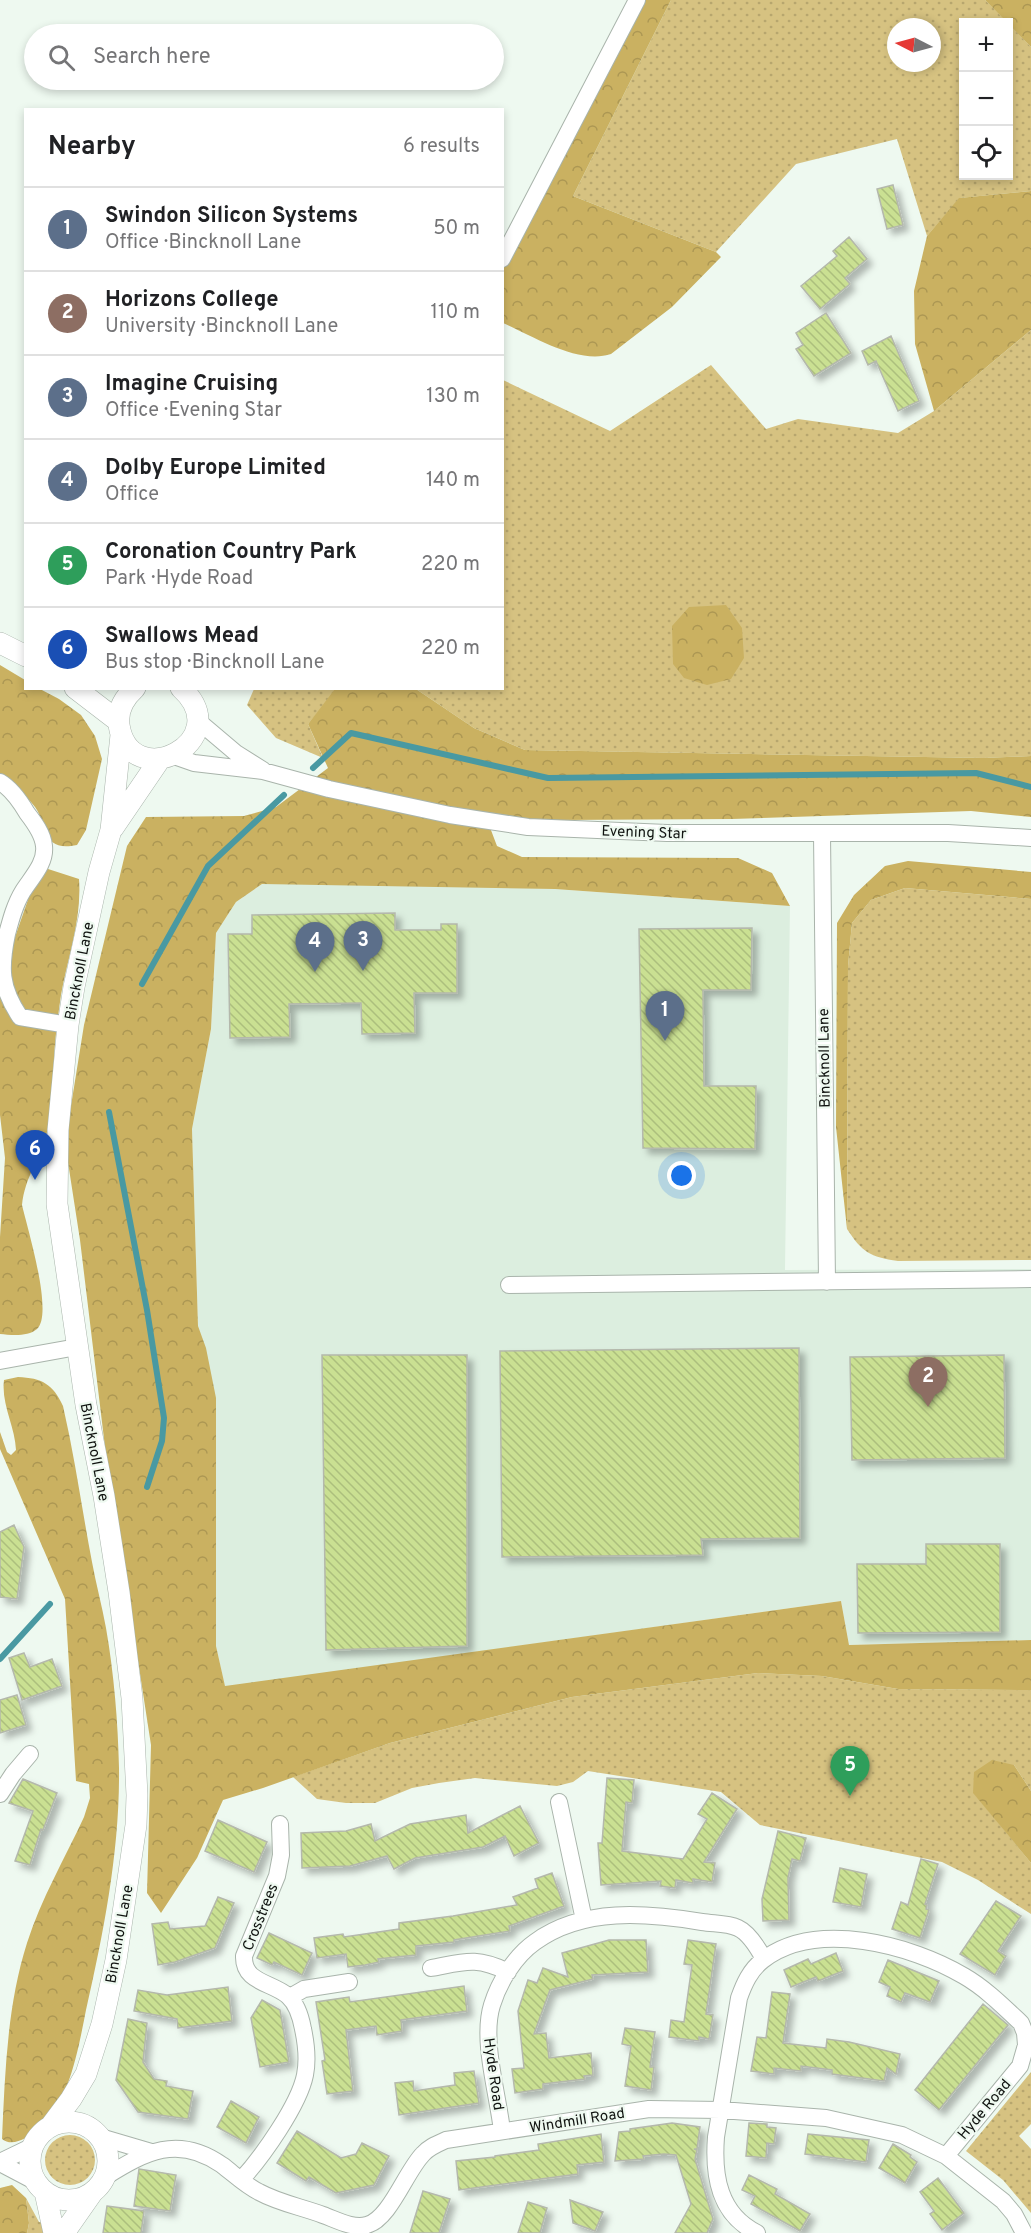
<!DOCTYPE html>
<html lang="en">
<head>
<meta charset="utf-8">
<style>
  :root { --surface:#fff; --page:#f2f2f2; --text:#202124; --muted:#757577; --line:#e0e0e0; --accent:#2563eb }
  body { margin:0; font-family:Overpass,sans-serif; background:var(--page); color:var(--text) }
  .controls { position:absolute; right:18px; top:18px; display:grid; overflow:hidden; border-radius:0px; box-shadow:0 3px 9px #0003 }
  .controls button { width:54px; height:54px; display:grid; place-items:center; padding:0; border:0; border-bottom:2px solid var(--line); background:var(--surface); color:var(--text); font:30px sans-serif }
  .compass { position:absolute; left:887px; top:18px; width:54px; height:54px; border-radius:50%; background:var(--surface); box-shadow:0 3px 9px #0003; rotate:276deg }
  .you { position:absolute; left:682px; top:1176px; width:21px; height:21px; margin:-15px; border:4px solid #fff; border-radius:50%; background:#1a73e8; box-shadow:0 0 0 9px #1a73e833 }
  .badge { display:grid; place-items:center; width:39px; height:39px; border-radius:50%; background:var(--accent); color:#fff; font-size:20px; font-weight:700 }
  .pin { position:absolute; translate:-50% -50px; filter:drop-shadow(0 2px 3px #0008) }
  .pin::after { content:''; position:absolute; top:32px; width:21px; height:18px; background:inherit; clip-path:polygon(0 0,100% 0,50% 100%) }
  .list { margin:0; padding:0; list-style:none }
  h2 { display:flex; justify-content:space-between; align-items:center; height:78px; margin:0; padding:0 24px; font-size:26px }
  h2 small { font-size:20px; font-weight:400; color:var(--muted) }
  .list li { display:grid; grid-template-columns:39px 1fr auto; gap:18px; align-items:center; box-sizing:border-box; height:84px; padding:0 24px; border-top:2px solid var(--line) }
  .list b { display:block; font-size:22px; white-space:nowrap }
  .list p { margin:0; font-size:20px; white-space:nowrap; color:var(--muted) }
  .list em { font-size:20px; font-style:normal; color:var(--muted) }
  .icon { flex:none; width:33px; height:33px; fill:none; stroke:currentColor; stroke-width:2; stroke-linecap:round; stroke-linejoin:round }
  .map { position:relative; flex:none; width:1031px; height:2233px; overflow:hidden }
  .search { position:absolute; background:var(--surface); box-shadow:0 3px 9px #0003; left:24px; top:24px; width:480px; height:66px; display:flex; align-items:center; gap:15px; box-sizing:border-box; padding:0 21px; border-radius:33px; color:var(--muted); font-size:22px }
  .panel { position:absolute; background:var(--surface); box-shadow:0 3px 9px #0003; left:24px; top:108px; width:480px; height:582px; border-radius:0px }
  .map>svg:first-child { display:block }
</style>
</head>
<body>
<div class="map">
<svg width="1031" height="2233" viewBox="0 0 1031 2233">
  <defs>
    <pattern id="grass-dots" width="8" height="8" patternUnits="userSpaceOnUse" patternTransform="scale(1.5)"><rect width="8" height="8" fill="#d6c281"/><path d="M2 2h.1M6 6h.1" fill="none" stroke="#b7a66e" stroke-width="1.8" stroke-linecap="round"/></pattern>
    <pattern id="forest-crowns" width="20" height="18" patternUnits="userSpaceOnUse" patternTransform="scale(1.5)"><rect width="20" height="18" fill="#cab161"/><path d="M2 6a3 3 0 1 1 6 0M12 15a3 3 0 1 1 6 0" fill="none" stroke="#ac9753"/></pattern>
    <pattern id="building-back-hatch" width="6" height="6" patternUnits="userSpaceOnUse" patternTransform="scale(1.5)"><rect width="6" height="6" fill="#cae092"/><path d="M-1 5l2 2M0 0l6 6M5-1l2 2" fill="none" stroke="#acbf7d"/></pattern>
    <filter id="shadow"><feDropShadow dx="5.5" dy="5.5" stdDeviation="3" flood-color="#0004"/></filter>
  </defs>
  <rect width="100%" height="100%" fill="#eef9f0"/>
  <path fill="#dceedf" d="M355,880L555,889L790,906L785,1270L1031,1269V1640L849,1645L841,1601L225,1687L216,1646L198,1326L192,1129L211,1029L216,933L236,902L262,884Z"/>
  <path fill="url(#grass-dots)" fill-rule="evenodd" d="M671,0H985L1007,22H964V176H1008L1009,24L1031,47V191L960,198L927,236L897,139L796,164L716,252L573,196ZM896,27H932V63H896Z
    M1031,330V756L984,758L525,750L474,728L416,689L502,688L503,380L610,431L711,365L766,429L798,419L898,433L934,411Z
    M254,689H337L308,724L323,758L276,738L247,705Z
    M905,888L1031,899V1260L898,1261C870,1257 862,1252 847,1229L848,966L852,923L871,900Z
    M758,1673L822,1676L898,1689L1031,1690V1791L1014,1765L973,1792L1031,1863V1914L978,1880L942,1862L760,1825L721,1792L588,1771L573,1782L557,1786L475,1778L439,1783L412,1788L375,1803H346L317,1799L293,1777L390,1743L572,1697Z
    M1031,2072V2124L1019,2136L1031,2149V2213L1003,2180L966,2151Z
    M45 2160a25 25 0 1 1 50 0a25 25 0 1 1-50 0Z
    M26,2198L39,2222L45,2223V2233H27L29,2223Z"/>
  <path fill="url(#forest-crowns)" d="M644,0H671L573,196L716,252L721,257L672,307L611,354C578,365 533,336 503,323L502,271Z
    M985,0H1031V47Z
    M1031,191V330L934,411L915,344L914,291L927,236L959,198Z
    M726,605L742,628L744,658L731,679L707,685L684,678L673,664L672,626L689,607Z
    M0,665L25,680L26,688L40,689L59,699L81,715L95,736L102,759L86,830L77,845C41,852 49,827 35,807C26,795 11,784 0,774Z
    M335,689H416L474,728L525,750L984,758L1031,756V817L971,811L732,819L559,820L486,817L497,846L522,857L738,858L772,873L790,906L555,889L262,884L236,902L216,933L211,1029L192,1129L198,1326L206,1348L216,1398V1646L225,1686L841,1601L849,1645L1031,1640V1690L898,1689L822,1676L758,1673L572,1697L390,1743L263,1788L223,1800L197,1858L161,1913L147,1893L151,1745L105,1447L80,1240L65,1143L84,1025L127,846L146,817L244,816L276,807L328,768L308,724Z
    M908,861L1031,872V899L905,888L871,900L852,923L848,966L847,1229L836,1127L837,923L854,895L885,866Z
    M45,868L79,879C82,919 68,956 61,995C58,1016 55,1038 54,1059C52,1084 53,1112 46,1136C39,1161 25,1177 22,1205C27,1227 54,1314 37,1329C28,1337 11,1335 0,1334V1237L5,1158L0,1115V993L15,937L38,871Z
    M18,1377C42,1378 53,1384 63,1406C75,1458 82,1510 92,1562C96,1584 102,1606 106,1628C114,1674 118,1722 119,1768C120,1849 104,1931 86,2010C79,2045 69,2107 38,2129C28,2137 13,2148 2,2139C5,2073 7,2006 27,1943C41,1899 65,1858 84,1817L90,1798L89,1784L76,1781L65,1599L0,1449V1432L7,1452L11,1455L16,1450C15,1426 1,1404 4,1380Z
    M992,1760L1014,1765L1031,1791V1863L973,1793L974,1772Z
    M12,2185L26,2198L29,2223L27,2233H0V2188Z"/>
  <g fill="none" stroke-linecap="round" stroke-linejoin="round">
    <path stroke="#4999a2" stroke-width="6" d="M313,768L351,733L548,778L976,773L1031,787
      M142,984L208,866L284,795
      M109,1112L147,1310L164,1418L162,1441L147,1487
      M0,1659L50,1604"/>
  </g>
  <path fill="url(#building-back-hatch)" stroke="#b4b8ac" stroke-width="1.5" filter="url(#shadow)" d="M893,185L903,225L887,229L877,189Z
    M849,237L867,259L845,278L850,284L820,309L801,286L837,256L833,251Z
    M826,313L851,353L814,376L796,349L803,345L796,333Z
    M891,336L919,401L898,411L876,361L868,365L862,351Z
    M395,913V930H441V924H457V993H414L415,1033L362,1034L361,1003L289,1004L290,1037L230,1038L228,934H252V915Z
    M752,928L751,990H703L704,1086H756L755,1149L643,1148L639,929Z
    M799,1348L800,1538L701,1539L703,1555L502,1557L500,1351Z
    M322,1355H467V1646L326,1650Z
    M1004,1355L1005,1458L852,1460L850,1357Z
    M14,1525L24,1547L17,1599L0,1597V1532Z
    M926,1544H1000V1632L858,1633L857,1564H926Z
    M24,1653L30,1667L52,1659L62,1686L22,1700L9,1658Z
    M17,1695L26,1725L0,1733V1700Z
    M607,1778L634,1780L632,1803L626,1802L622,1851L683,1859L707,1819L698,1814L712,1793L737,1809L704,1862L715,1863L712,1882L693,1879V1883L676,1880L675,1888L660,1886L661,1881L601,1885L598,1843H602Z
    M23,1779L57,1793L43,1830L41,1829L30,1865L15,1861L33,1811L9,1803Z
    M520,1806L539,1843L514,1856L505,1836L483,1847L415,1858L394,1869L387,1856L350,1866L302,1868L301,1833L346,1831L371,1824L375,1841L410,1824L466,1815L468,1833Z
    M218,1820L267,1842L254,1872L205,1851Z
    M778,1831L806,1838L800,1861L792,1859L788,1878L789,1920L763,1921L762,1899Z
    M921,1859L938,1864L925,1904L927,1905L926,1909L929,1910L920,1938L892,1929L901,1902L908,1905Z
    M840,1868L867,1874L861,1907L833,1902Z
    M552,1873L564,1906L509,1926L510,1931L454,1940V1942L416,1946V1955L378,1959L379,1962L365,1965L348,1967L346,1954L317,1958L314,1938L343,1934L344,1937L399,1929V1923L453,1916L517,1905L513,1897L538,1888L535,1879Z
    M218,1897L234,1903L215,1948L175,1962L158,1965L152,1924L168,1922L170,1929L205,1926Z
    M996,1901L1021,1916L998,1951L1006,1956L995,1975L960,1954Z
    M269,1933L312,1953L302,1975L274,1962L272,1965L257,1958Z
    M609,1940H646L648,1972L592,1975L593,1979L550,1990L534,2034L546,2033L549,2058L591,2053L593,2075L584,2076L585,2079L543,2084V2089L515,2093L512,2069L524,2068L518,2011L528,1980L537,1983L543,1968L568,1977L562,1953Z
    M688,1940L716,1944L706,2014L713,2015L709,2039L699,2037V2041L669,2037L671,2020L684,2022L692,1965L684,1964Z
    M836,1953L843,1971L818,1981L816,1977L791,1987L784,1970L808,1959L811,1964Z
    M888,1960L939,1981L930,2002L905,1993L901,2002L887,1996L890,1987L879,1982Z
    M464,1986L467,2011L401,2020L402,2031L377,2035L376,2026L346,2030L353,2091L327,2094L322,2061L325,2060L316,2002L349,1997L350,2002Z
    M228,1987L232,2021L178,2028L177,2019L134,2011L138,1990L167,1995Z
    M772,1992L790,1994L783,2043L826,2048L827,2039L849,2042L900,2054L896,2074L887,2068L884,2081L832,2074V2070L801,2066V2071L774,2068V2074L751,2071L757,2037L766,2038Z
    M262,2000L280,2010L289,2062L260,2067L251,2018Z
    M983,2004L1008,2025L939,2110L915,2090Z
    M128,2019L147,2023L143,2062L154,2079L167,2081L166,2086L193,2091L188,2119L138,2112L116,2080Z
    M625,2028L655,2032L650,2067H654L651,2090L625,2086L631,2046L622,2044Z
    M474,2071L479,2103L399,2115L395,2083L413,2081L414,2091L455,2085L454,2073Z
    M231,2101L259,2117L246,2143L217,2127Z
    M672,2123L700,2127L697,2149H694L697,2150L695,2159L713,2219L707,2233H675L691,2204L676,2155L664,2154L643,2156L644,2159L615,2161L619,2132L630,2131V2129Z
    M749,2123L767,2124V2127L776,2128L774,2144L767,2143L766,2158L746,2156Z
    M297,2131L341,2158L356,2154L362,2143L389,2156L374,2185L336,2193L309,2177L306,2181L277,2163Z
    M601,2134L604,2162L577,2165L578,2174L459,2190L456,2161L495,2157V2156L539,2150L538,2144Z
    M808,2134L869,2140L866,2162L805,2154Z
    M893,2144L911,2155L910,2157L917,2162L905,2183L879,2168Z
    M139,2169L176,2175L170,2211L134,2206Z
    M749,2175L777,2189L775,2194L810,2214L800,2231L751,2204L755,2196L742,2190Z
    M938,2178L964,2213L942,2230L930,2214L934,2211L920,2192Z
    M423,2191L450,2199L439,2233H410Z
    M570,2200L603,2212L595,2231L573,2223Z
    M528,2202L547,2208L540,2233H518Z
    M107,2206L144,2211L141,2233H103Z"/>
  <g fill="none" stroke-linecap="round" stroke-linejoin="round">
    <defs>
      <path id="minor" d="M502,259L637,0
        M197,720L236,753L263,770
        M174,756L194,763L263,771L329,789L450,815L528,827L667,833H948L1031,838
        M0,782C12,789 20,801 27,813C34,822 43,834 44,846C46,863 32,877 23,891C15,904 11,919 7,934C0,968 0,987 20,1017L68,1025
        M822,834L827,1282
        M509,1285L1031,1279
        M0,1361L77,1347
        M0,1794L13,1774L30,1754
        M559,1802L584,1920
        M431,1968C464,1962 476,1956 508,1972
        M290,1997L304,1989L349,1982
        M502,2131C498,2094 481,2040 492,2005C499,1982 515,1956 535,1942C583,1907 647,1913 702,1922C714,1924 727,1923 738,1928C749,1933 758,1948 764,1959
        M100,2137L151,2152
        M0,2162L33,2146
        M0,2163L36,2182
        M105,2177C145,2152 178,2134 222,2165C234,2174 245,2185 259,2192C279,2203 302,2207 323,2215C337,2220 353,2229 367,2225C390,2219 406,2171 423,2154C429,2147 437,2144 446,2140L649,2109L721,2110L826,2118L902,2135L946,2156L1003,2201L1014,2214L1024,2233
        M241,2180C262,2157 299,2105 305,2075C308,2060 306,2043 303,2029C301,2018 297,2004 288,1996C272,1982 243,1983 244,1956L277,1876L281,1855L280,1824
        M757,2233C719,2214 713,2176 716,2137L739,1998C744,1984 750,1970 763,1960C816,1919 912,1945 964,1976C985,1988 1004,2007 1021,2023L1025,2033L1026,2045L1020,2066L946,2156"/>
      <path id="tertiary" d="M0,643L26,656
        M75,688L118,721
        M135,688C124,698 117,710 119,725C130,796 239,741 181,688
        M113,828L160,759
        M30 2161a39 39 0 1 1 78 0a39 39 0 1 1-78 0Z
        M50,2127L71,2099L86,2074L102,2024L116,1960L136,1825L137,1795L132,1698L119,1592L104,1496L86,1405L57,1204L58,1130L68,1025L74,987L99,872L111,830L121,735
        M45,2192L54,2233
        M64,2233L92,2193"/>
    </defs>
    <use href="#minor" stroke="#a9b4ab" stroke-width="18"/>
    <use href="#tertiary" stroke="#a9b4ab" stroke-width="22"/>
    <use href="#minor" stroke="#fff" stroke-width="16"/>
    <use href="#tertiary" stroke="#fff" stroke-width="21"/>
  </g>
  <g text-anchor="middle" stroke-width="4.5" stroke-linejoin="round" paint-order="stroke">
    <g font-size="15" fill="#101310" stroke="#eef9f0">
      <text transform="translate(644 832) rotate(2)" y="5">Evening Star</text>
      <text transform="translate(79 971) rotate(-79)" y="5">Bincknoll Lane</text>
      <text transform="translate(824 1058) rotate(-91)" y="5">Bincknoll Lane</text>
      <text transform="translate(95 1452) rotate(79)" y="5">Bincknoll Lane</text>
      <text transform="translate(260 1917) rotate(-68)" y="5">Crosstrees</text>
      <text transform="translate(119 1934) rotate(-80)" y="5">Bincknoll Lane</text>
      <text transform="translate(494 2074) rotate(82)" y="5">Hyde Road</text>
      <text transform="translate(984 2109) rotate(-50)" y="5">Hyde Road</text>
      <text transform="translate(577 2120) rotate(-9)" y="5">Windmill Road</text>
    </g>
  </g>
</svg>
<div class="controls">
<button>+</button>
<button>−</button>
<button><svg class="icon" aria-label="locate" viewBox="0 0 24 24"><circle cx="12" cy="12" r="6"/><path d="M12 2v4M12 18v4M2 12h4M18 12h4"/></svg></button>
</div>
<svg class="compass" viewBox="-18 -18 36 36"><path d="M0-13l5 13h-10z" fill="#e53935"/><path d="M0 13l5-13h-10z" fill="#757577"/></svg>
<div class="you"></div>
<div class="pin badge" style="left:665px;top:1041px;background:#5c6f8a">1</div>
<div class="pin badge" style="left:928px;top:1407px;background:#8d6e63">2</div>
<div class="pin badge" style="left:363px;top:971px;background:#5c6f8a">3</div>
<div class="pin badge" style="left:315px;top:972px;background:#5c6f8a">4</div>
<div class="pin badge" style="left:850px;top:1796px;background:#2e9e5b">5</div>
<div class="pin badge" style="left:35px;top:1180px;background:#1a4fb4">6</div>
<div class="search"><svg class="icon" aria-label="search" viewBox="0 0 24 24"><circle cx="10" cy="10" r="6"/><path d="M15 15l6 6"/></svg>Search here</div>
<section class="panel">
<h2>Nearby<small>6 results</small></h2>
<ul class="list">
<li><span class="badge" style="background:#5c6f8a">1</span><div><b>Swindon Silicon Systems</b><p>Office · Bincknoll Lane</p></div><em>50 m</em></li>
<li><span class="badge" style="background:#8d6e63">2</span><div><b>Horizons College</b><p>University · Bincknoll Lane</p></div><em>110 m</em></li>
<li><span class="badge" style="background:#5c6f8a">3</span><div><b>Imagine Cruising</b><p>Office · Evening Star</p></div><em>130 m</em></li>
<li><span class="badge" style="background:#5c6f8a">4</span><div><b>Dolby Europe Limited</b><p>Office</p></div><em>140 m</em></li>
<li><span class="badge" style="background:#2e9e5b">5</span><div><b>Coronation Country Park</b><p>Park · Hyde Road</p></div><em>220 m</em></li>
<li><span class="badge" style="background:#1a4fb4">6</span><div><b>Swallows Mead</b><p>Bus stop · Bincknoll Lane</p></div><em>220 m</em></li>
</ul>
</section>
</div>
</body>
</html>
